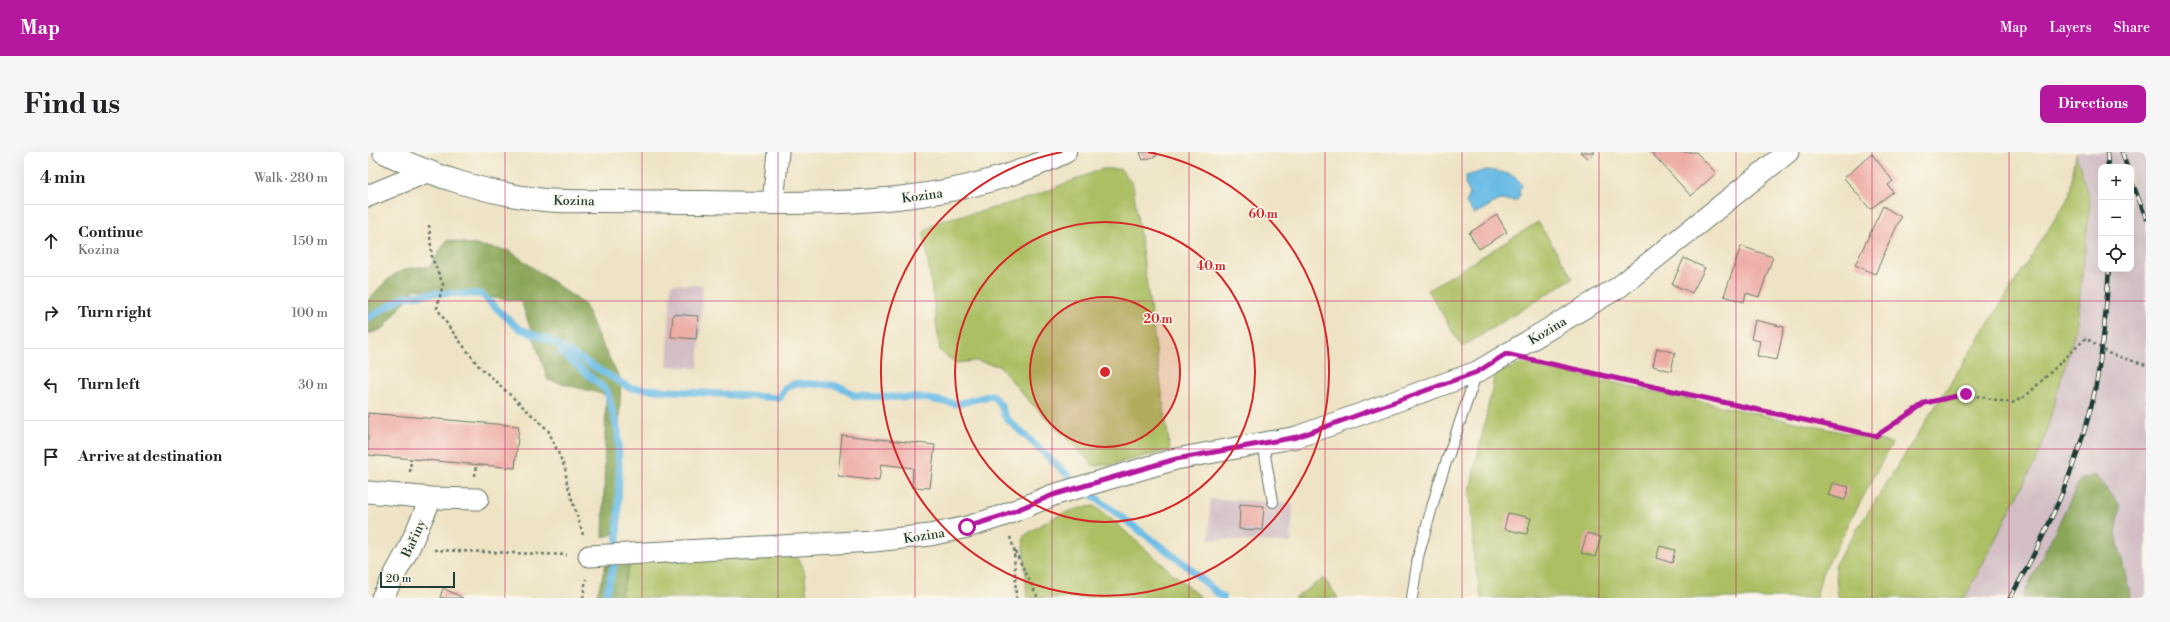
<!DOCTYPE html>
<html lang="en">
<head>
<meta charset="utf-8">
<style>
  :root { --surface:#fff; --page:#f6f6f6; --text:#202124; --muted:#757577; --line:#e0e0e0; --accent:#b5179e }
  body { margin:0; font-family:"Libre Bodoni",serif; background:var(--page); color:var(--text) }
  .controls { position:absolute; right:12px; top:12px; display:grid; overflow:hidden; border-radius:8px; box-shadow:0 4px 16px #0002 }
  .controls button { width:36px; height:36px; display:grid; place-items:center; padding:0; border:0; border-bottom:1px solid var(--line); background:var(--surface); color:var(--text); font:20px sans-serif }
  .scale { position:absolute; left:12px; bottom:10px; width:75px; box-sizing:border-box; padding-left:4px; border:2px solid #1f3d34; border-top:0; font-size:11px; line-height:14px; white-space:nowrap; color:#1f3d34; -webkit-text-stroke:3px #fbf7ec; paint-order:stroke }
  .stop { position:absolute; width:12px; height:12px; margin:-9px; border:3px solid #b5179e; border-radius:50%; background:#fff }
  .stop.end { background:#b5179e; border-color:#fff; box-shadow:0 1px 4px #0008 }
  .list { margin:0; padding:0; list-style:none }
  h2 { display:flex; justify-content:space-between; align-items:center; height:52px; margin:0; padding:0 16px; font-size:17px }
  h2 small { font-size:13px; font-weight:400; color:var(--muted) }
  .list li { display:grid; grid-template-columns:26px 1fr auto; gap:12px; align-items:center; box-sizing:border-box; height:72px; padding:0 16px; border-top:1px solid var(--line) }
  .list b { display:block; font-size:15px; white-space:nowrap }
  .list p { margin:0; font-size:13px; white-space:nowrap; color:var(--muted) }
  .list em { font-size:13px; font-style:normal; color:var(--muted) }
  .icon { flex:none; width:22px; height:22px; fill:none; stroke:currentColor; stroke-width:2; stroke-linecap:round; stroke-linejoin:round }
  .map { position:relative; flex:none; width:1778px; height:446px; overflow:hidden; border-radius:8px }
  header { display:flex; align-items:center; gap:24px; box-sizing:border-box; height:56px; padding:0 20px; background:var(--accent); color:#fff }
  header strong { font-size:19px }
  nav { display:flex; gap:22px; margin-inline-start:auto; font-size:14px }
  .intro { display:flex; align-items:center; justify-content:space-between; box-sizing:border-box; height:96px; padding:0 24px }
  h1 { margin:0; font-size:28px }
  .button { padding:10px 18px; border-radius:8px; background:var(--accent); color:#fff; font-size:14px; font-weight:700 }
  main { display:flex; gap:24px; padding:0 24px }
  aside { flex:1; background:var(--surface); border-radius:8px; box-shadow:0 4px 16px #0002 }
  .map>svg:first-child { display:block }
</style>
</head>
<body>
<header>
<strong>Map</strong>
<nav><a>Map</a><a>Layers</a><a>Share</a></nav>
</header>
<div class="intro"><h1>Find us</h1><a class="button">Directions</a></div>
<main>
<aside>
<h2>4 min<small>Walk · 280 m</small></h2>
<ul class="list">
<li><svg class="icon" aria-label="ahead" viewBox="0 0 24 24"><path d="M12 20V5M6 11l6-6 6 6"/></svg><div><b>Continue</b><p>Kozina</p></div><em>150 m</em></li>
<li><svg class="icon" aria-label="right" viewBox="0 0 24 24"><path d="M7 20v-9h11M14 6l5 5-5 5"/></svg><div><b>Turn right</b></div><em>100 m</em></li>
<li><svg class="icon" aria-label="left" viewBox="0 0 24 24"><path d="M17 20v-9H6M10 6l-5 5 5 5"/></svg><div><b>Turn left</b></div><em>30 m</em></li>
<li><svg class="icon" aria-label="arrive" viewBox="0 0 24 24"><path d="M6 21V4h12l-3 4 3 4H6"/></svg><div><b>Arrive at destination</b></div></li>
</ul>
</aside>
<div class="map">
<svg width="1778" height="446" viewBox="0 0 1778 446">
  <rect width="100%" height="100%" fill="#fbf7ec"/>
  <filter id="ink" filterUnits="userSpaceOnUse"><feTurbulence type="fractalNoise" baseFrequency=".025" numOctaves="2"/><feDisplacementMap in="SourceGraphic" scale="8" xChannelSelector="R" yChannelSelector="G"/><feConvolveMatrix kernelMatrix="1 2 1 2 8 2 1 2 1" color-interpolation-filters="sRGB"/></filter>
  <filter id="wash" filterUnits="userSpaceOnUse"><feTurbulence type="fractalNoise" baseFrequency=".012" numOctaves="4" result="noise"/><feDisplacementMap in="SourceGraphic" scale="16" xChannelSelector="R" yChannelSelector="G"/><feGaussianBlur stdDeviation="0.9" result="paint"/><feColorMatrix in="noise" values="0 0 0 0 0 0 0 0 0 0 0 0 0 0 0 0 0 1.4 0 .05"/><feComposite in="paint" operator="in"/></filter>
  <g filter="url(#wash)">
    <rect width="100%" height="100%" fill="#eee3c4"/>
    <path fill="#d2bec4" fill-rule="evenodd" d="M1708,0H1778V446H1597L1673,298L1709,172L1722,50ZM1733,15H1763V117H1733Z
      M303,132L335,133L330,216L299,214Z
      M842,347L925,351L923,391L841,387Z"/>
    <path fill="#acbf63" stroke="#667e4c" d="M1708,2L1722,50L1709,172L1673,298L1597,446H1470L1467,412L1701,45Z
      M734,17H753L765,33L802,298L741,313L726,314L657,245L632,214L608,209L588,211L572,199L556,80L566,72L578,67L615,59L663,45Z
      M1170,70L1205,126L1094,195L1060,138Z
      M1155,211L1524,291L1454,422L1448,446H1113L1106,406L1102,339L1127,222Z
      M726,354L743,367L833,446H659L655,385C677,369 697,357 726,354Z
      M424,401C439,411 437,429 439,446H252L261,414L274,409Z
      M956,426L970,446H926Z"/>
    <path fill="#89a659" stroke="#547246" d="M79,88L142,99L217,153L232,189L253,228L246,382L235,385L238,243L180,228L153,149L47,137L15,177L0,182V148C21,126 28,114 61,115Z
      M1727,323L1752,354L1748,383L1763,446H1654L1712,328Z
      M238,412L261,414L252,446H228Z"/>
    <path fill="#6bbce6" stroke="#457c8d" d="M1118,18C1131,19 1148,21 1154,34L1151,38L1152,43L1148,49L1132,48L1106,62L1098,51L1102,42L1097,31L1098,24Z"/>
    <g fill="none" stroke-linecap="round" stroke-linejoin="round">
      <path stroke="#6bbce6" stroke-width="7" d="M0,166L36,145L67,141L113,142L150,176L179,188
        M176,185L262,236L412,246L417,236L428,231L465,233L475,236L487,244L555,246L589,252L624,243L633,253L637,265L704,327
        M193,200L239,239L250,280L251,321L249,397
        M720,340L814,410L855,446
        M237,446L247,409"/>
    </g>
    <g id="blocks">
      <path fill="#edada7" d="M772,0H788L789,4L775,8Z
        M1212,0H1227L1221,7Z
        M1283,0H1328L1348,21L1323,44Z
        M1504,2L1525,29L1520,33L1525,40L1502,57L1476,26Z
        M1515,54L1533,65L1507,122L1487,113Z
        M1129,63L1139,80L1111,97L1101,81Z
        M1373,94L1405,105L1391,145L1378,141L1376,150L1356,144Z
        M1316,106L1337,116L1324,141L1304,132Z
        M305,162L330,164L328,187L303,185Z
        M1387,168L1416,175L1409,208L1389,204L1392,189L1383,187Z
        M1289,196L1307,201L1303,219L1285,214Z
        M0,261L151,274L147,316L0,303Z
        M474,283L567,293L562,336L544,335L545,316L513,312L511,329L470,324Z
        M1464,331L1481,335L1477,348L1460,343Z
        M872,352L896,354L894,378L871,377Z
        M1140,361L1163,366L1159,382L1136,377Z
        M1219,381L1233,385L1227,405L1213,401Z
        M1292,394L1307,398L1304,411L1288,406Z
        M75,436L95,446H72Z"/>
    </g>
  </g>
  <g filter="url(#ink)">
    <use href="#blocks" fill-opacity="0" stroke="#677766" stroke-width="1"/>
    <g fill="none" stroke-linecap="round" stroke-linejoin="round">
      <defs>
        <path id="lane" d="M895,291L905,350
          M1044,446L1050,405L1070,334L1109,220"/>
        <path id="street" d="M0,44L61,19
          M405,51L410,0
          M0,340L63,346L110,347
          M221,404L506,389L562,383L599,375L634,364L685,343L808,307L929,285L1109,220L1251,135L1420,0
          M14,446L40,398L63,346"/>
        <path id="secondary" d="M16,0C65,25 122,42 176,48C196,50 216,49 236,49C269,49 303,50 337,50C459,52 585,56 697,0"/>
      </defs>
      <use href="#lane" stroke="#677766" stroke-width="12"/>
      <use href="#street" stroke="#677766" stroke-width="23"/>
      <use href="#secondary" stroke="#677766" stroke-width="24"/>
      <path stroke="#677766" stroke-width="2.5" stroke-dasharray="3 3" stroke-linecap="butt" d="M61,73L64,106L75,132L69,156L81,175L110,213L180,278L197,316L199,331L215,383
        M1172,209L1508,284L1557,251L1598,242L1644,251L1659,243L1718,186L1742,202L1778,213
        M42,320L43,307
        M107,324L108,312
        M642,385L646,397L648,446
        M66,398L199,403
        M647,399L670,446
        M215,446L218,427"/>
      <use href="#lane" stroke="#fff" stroke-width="10"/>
      <use href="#street" stroke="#fff" stroke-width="21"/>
      <use href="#secondary" stroke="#fff" stroke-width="22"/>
      <defs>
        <path id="rail" d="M1739,0L1740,15
          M1754,0L1759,15
          M1763,27L1778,66
          M1642,446C1679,382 1711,311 1727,238C1735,198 1738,158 1741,117"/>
      </defs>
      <use href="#rail" stroke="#1f3d34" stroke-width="4.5"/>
      <use href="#rail" stroke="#fbf7ec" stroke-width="3" stroke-dasharray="9" stroke-linecap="butt"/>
    </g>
  </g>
  <g fill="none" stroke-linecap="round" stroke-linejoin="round" filter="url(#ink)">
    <path stroke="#b5179e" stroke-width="5" d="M599,375L634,364L685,343L808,307L929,285L1109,220L1138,202L1508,284L1557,251L1598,242"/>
  </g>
  <path fill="none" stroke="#c2185b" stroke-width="1" stroke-opacity="0.55" d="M137,0V446M274,0V446M410,0V446M547,0V446M684,0V446M821,0V446M957,0V446M1094,0V446M1231,0V446M1368,0V446M1504,0V446M1641,0V446M0,149H1778M0,297H1778"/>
  <circle cx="737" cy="220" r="75" fill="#d62828" fill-opacity=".12"/>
  <g fill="none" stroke="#d62828" stroke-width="2">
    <circle cx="737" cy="220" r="75"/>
    <circle cx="737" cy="220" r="150"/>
    <path d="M780 0A224 224 0 1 1 694 0"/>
  </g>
  <g text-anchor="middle" stroke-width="3" stroke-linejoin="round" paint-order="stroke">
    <g font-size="13" fill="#1f3d34" stroke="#fbf7ec">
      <text transform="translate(554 43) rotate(-8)" y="5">Kozina</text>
      <text transform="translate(206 48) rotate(1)" y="5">Kozina</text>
      <text transform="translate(1179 178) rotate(-31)" y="5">Kozina</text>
      <text transform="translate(556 383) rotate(-9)" y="5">Kozina</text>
      <text transform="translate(45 386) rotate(-65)" y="5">Bařiny</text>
    </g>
  </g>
  <circle cx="737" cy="220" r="6" fill="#d62828" stroke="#fbf7ec" stroke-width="2"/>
  <g font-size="12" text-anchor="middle" font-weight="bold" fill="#d62828" stroke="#fbf7ec" stroke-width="3" stroke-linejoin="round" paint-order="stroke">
    <text x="895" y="66">60 m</text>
    <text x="843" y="118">40 m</text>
    <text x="790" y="171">20 m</text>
  </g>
</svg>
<div class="controls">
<button>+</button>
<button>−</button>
<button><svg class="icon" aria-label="locate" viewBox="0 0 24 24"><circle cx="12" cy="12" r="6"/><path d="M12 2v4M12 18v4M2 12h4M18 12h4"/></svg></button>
</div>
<div class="scale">20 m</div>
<div class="stop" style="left:599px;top:375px"></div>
<div class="stop end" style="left:1598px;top:242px"></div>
</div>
</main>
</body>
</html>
